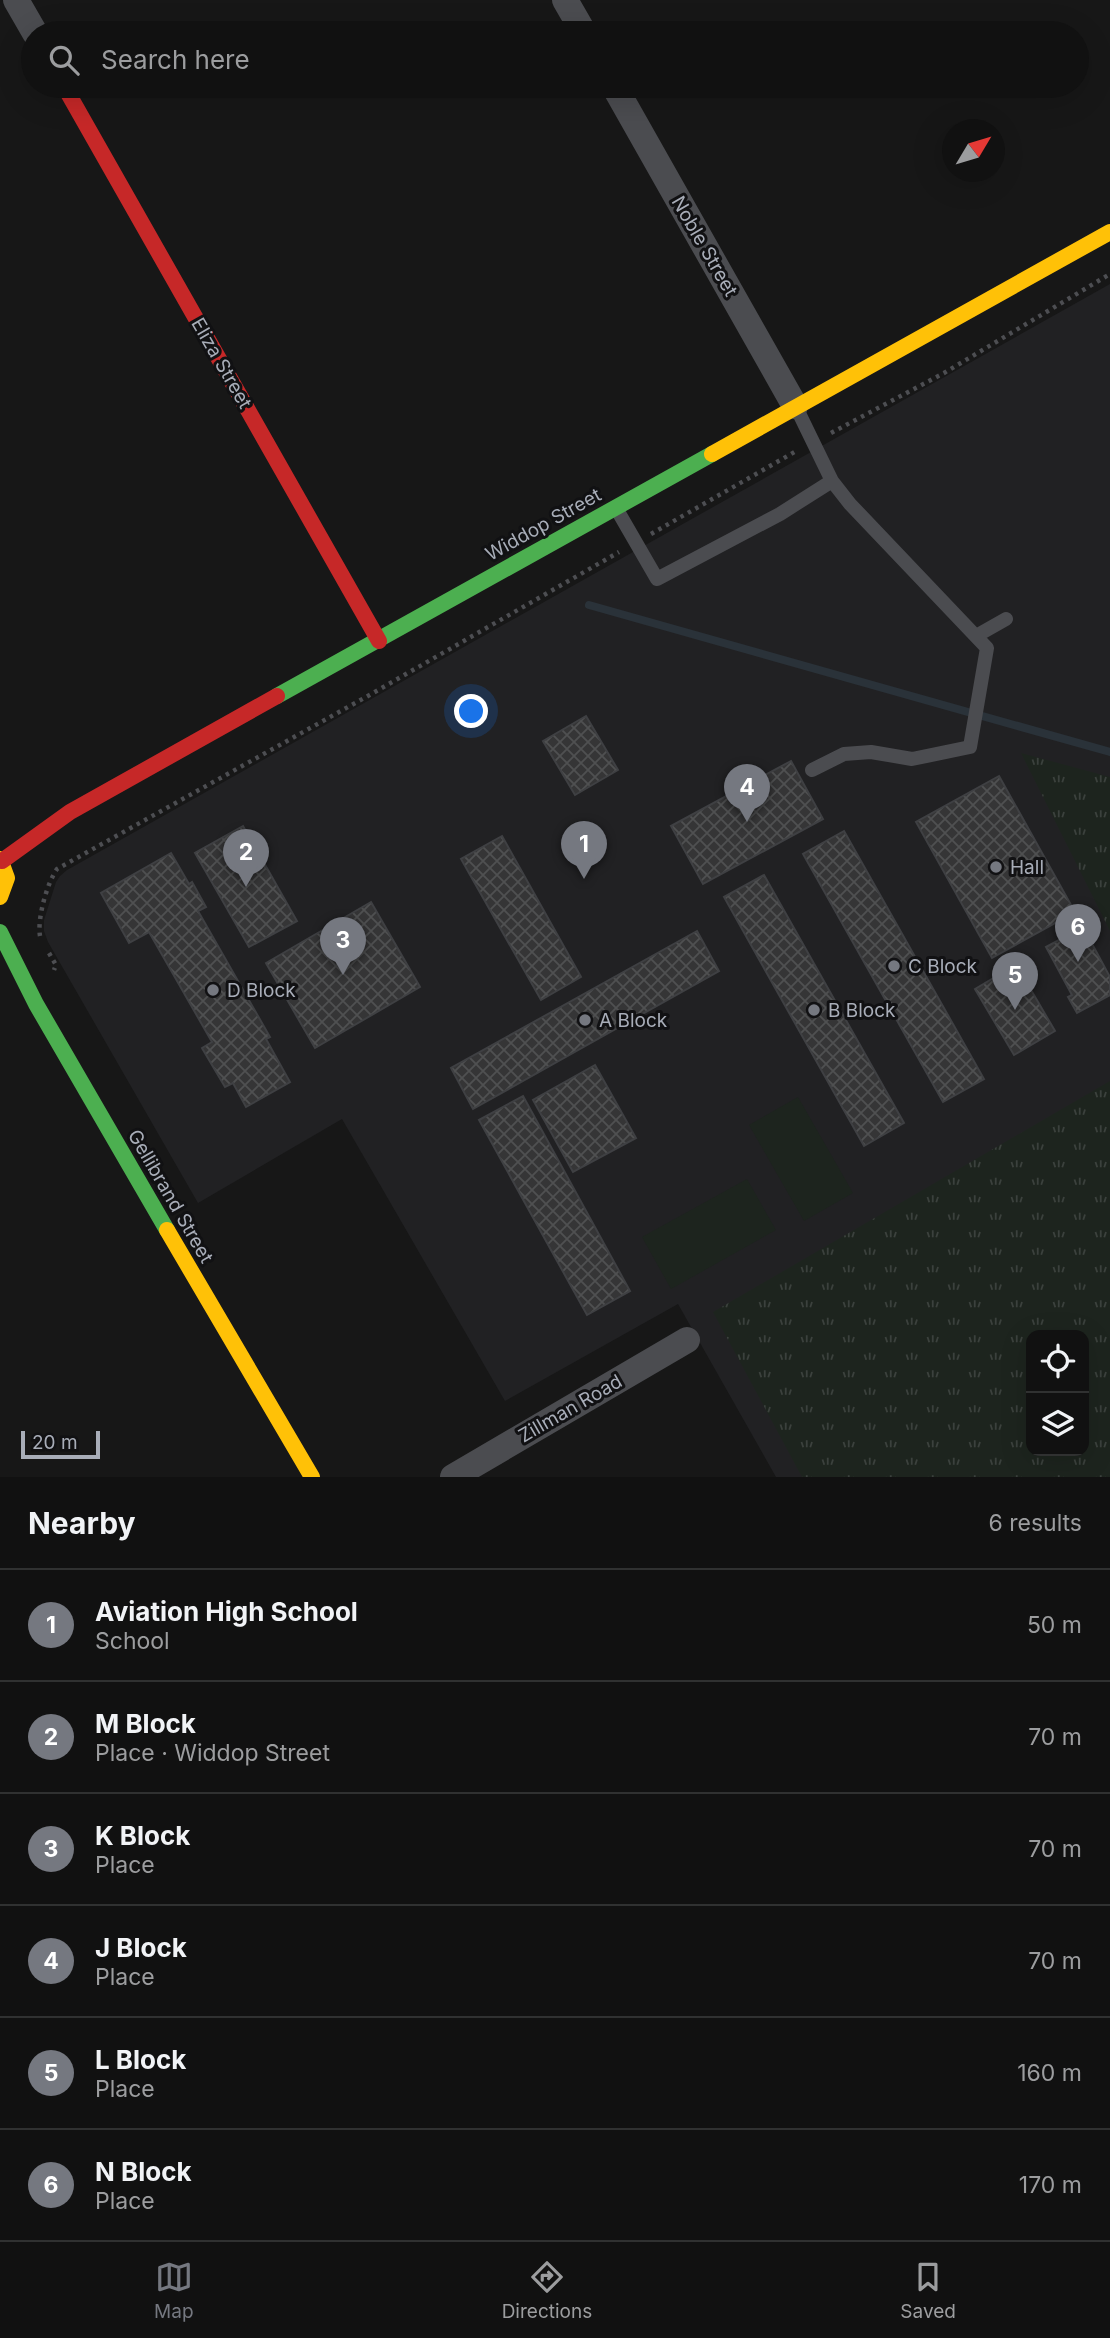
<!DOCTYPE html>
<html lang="en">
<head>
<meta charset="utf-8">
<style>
  :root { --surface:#111; --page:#1a1a1a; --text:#f1f3f6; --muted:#9c9d9f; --line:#303131; --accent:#757880 }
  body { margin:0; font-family:Inter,sans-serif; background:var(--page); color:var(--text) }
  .controls { position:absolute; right:21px; bottom:21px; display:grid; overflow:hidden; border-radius:14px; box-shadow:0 7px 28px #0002 }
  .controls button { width:63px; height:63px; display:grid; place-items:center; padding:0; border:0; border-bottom:2px solid var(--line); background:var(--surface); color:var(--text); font:35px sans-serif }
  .compass { position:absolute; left:942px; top:119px; width:63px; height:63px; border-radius:50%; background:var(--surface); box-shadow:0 7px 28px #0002; rotate:52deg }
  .scale { position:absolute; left:21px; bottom:18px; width:79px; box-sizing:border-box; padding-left:7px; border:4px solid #a8adb8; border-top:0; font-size:19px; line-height:24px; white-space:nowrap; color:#a8adb8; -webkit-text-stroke:5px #111113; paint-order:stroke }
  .you { position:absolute; left:472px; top:712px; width:24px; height:24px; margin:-18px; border:5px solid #fff; border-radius:50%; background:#1a73e8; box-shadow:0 0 0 10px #1a73e833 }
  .badge { display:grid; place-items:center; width:46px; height:46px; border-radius:50%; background:var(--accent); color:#fff; font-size:23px; font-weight:700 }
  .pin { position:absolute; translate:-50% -58px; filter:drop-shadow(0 2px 4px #0008) }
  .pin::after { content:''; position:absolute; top:37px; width:24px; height:21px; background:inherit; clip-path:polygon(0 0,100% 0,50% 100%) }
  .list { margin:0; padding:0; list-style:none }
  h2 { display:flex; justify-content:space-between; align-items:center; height:91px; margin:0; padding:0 28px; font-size:30px }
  h2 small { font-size:23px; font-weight:400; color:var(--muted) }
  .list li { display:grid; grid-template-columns:46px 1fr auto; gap:21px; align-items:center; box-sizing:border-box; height:112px; padding:0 28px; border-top:2px solid var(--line) }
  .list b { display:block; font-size:26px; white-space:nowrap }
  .list p { margin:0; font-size:23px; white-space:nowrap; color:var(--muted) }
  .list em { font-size:23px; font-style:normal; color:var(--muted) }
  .icon { flex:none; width:38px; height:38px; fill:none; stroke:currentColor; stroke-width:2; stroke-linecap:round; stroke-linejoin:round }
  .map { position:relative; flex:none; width:1110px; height:1477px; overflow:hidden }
  .search { position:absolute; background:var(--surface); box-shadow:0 7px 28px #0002; left:21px; right:21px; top:21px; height:77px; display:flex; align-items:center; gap:18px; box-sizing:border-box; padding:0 24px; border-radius:38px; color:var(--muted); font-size:26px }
  .sheet { height:763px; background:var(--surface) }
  nav { display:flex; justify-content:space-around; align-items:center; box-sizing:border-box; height:98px; border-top:2px solid var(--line); background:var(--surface); font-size:19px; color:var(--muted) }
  nav a { display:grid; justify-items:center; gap:4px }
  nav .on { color:var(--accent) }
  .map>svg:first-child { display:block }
</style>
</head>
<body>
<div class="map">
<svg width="1110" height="1477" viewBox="0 0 1110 1477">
  <defs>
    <pattern id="park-tufts" width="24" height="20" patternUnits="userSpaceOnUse" patternTransform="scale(1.75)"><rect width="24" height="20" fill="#1d241e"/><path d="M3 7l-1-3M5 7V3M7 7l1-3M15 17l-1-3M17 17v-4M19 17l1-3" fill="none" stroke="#3b413d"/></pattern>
    <pattern id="building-cross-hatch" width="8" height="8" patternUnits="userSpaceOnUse" patternTransform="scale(1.75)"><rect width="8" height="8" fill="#353536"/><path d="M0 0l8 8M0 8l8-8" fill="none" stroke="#4f5051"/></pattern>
  </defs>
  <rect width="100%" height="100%" fill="#171717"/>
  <path fill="#212123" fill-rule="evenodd" d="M1110,284V1477H776L678,1304L505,1401L342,1119L198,1203L48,942L44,931V920L56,882L60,876L67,870ZM1031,1335H1084V1451H1031Z"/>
  <path fill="#1d241e" d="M798,1097L853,1193L804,1221L749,1125Z
    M747,1179L776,1230L671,1289L642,1237Z"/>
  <path fill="url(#park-tufts)" fill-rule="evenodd" d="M1021,753L1110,777V931Z
    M1110,1081V1477H802L713,1312ZM1031,1335H1084V1451H1031Z"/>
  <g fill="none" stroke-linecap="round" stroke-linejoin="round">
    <path stroke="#2a3239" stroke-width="8" d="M589,605L1110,752"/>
  </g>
  <path fill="url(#building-cross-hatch)" stroke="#3f4043" stroke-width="2" d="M586,716L618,770L575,795L543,741Z
    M791,761L823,819L703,884L671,826Z
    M999,776L1075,912L992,958L916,822Z
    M243,826L297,921L249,947L195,853Z
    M844,831L984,1079L943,1102L803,854Z
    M502,836L581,977L541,1000L461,859Z
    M171,853L189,884L192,882L206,907L198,911L270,1037L266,1039L290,1082L246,1107L233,1083L225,1087L202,1048L212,1042L149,932L129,943L101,893Z
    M764,875L904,1123L864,1146L724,897Z
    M371,902L420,987L315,1048L266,963Z
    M1083,927L1110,977V995L1077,1013L1068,997L1072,995L1046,947Z
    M697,931L719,971L473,1109L451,1068Z
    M1027,958L1035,972L1024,978L1055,1031L1014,1055L975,989Z
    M595,1065L636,1138L573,1172L533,1100Z
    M523,1096L630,1291L587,1315L479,1120Z"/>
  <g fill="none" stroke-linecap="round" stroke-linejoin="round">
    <path stroke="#4d4e52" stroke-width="4.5" stroke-dasharray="3.5 5" stroke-linecap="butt" d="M831,433L944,373L1110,274
      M651,534L798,450
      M40,936C37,919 47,883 57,869L366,697L619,552
      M49,953L56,965L54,970"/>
    <path stroke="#4b4c50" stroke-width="14" d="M796,407L832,481L850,504L987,648L970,747L912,759L871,752L844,754L812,770
      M616,508L657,579L780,514L832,481
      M976,636L1006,619"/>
    <path stroke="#4b4c50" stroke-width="26" d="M16,0L35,33
      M565,0L584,33
      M614,86L795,406
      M453,1477L687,1340"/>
    <path stroke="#4caf50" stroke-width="16" d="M277,696L712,454
      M0,932L36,1004L167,1230"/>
    <path stroke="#ffc107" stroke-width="16" d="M712,454L1110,232
      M0,859L7,878L0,897
      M167,1230L312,1477"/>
    <path stroke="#c62828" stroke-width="16" d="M64,86L379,641
      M2,861L70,812L277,696"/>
  </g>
  <g fill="#757880" stroke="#111113" stroke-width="2.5">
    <circle cx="996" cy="867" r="7"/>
    <circle cx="894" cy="966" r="7"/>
    <circle cx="213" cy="990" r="7"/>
    <circle cx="814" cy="1010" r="7"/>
    <circle cx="585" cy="1020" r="7"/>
  </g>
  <g text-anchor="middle" stroke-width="6" stroke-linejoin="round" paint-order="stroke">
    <g font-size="19" fill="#a8adb8" stroke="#111113">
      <text transform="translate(705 246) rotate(60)" y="7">Noble Street</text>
      <text transform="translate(222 363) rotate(60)" y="7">Eliza Street</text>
      <text transform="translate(543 524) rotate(-29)" y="7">Widdop Street</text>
      <text transform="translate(171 1196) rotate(60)" y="7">Gellibrand Street</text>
      <text transform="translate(570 1408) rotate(-30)" y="7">Zillman Road</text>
    </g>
    <g font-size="19" fill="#a8adb8" stroke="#111113" text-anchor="start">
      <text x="1010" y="874">Hall</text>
      <text x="908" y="973">C Block</text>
      <text x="227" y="997">D Block</text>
      <text x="828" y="1017">B Block</text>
      <text x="599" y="1027">A Block</text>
    </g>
  </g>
</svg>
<div class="controls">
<button><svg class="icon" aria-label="locate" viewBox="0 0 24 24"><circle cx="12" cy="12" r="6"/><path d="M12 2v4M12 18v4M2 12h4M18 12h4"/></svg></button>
<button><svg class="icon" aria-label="layers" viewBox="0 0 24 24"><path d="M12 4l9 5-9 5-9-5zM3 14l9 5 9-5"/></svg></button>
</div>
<svg class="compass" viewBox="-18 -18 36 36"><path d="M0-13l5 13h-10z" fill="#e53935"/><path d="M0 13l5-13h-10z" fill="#9c9d9f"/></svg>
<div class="scale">20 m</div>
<div class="you"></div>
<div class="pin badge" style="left:584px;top:879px">1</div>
<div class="pin badge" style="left:246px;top:887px">2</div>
<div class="pin badge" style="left:343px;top:975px">3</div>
<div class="pin badge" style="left:747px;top:822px">4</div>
<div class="pin badge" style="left:1015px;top:1010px">5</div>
<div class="pin badge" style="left:1078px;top:962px">6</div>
<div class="search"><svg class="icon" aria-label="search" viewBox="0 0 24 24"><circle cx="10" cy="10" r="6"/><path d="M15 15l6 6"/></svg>Search here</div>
</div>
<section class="sheet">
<h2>Nearby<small>6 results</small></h2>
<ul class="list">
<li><span class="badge">1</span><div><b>Aviation High School</b><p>School</p></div><em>50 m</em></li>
<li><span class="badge">2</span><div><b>M Block</b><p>Place · Widdop Street</p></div><em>70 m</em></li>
<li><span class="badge">3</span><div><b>K Block</b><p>Place</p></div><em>70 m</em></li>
<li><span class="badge">4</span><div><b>J Block</b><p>Place</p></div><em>70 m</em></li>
<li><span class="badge">5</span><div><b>L Block</b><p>Place</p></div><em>160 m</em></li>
<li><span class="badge">6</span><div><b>N Block</b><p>Place</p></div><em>170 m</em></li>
</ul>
</section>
<nav>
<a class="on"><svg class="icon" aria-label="map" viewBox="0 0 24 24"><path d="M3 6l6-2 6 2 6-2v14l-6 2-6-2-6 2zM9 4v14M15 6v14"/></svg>Map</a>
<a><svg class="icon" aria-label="directions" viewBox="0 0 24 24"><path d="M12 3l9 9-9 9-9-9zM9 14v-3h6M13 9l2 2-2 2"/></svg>Directions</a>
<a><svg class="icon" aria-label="saved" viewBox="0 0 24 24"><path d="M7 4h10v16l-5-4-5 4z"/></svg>Saved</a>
</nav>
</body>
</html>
